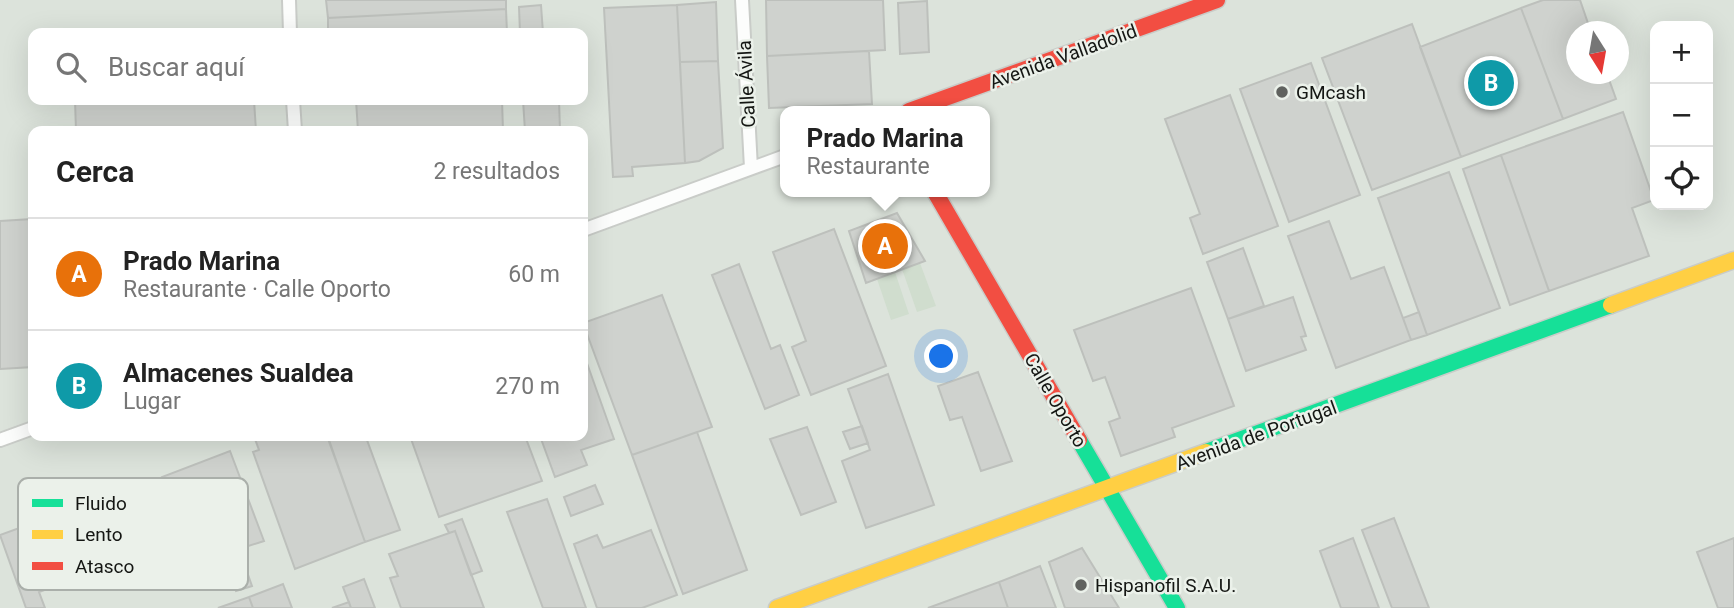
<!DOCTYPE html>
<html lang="es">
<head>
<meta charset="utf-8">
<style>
  :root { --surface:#fff; --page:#f2f2f2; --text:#222; --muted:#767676; --line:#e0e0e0; --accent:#60625f }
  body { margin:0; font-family:Roboto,sans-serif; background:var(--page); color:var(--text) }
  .controls { position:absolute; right:21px; top:21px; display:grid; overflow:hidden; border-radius:14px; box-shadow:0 7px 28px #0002 }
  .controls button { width:63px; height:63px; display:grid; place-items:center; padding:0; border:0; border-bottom:2px solid var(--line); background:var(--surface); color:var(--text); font:35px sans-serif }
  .compass { position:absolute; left:1566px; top:21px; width:63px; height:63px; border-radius:50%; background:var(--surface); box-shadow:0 7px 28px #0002; rotate:169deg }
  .you { position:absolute; left:942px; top:357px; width:24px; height:24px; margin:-18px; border:5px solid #fff; border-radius:50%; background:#1a73e8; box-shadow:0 0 0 10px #1a73e833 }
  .badge { display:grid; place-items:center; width:46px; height:46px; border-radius:50%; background:var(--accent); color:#fff; font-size:23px; font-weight:700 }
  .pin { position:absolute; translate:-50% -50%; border:4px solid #fff; box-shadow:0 2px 7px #0006 }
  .popup { position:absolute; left:780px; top:106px; width:210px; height:91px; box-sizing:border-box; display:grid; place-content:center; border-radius:14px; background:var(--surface); filter:drop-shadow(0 2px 5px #0005); font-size:23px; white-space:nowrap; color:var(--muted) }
  .popup b { font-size:26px; color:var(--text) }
  .popup::after { content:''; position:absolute; left:50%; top:100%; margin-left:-14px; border:14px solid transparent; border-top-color:var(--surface) }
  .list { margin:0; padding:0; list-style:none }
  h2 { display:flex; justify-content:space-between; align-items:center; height:91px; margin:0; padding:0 28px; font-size:30px }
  h2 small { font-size:23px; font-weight:400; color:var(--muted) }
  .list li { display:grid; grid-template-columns:46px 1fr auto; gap:21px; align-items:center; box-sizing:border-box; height:112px; padding:0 28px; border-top:2px solid var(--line) }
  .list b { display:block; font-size:26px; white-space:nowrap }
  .list p { margin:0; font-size:23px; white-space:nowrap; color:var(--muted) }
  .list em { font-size:23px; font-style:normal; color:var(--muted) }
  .icon { flex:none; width:38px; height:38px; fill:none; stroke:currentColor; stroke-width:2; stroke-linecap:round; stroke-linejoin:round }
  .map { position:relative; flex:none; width:1734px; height:608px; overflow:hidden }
  .search { position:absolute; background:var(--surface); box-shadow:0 7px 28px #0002; left:28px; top:28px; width:560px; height:77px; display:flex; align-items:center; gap:18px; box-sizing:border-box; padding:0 24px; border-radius:14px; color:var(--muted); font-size:26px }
  .panel { position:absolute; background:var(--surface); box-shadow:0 7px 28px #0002; left:28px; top:126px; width:560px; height:315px; border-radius:14px }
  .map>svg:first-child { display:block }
</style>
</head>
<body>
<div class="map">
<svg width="1734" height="608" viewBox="0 0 1734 608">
  <rect width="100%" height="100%" fill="#ecf0eb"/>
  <path fill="#dce3db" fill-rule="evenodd" d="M0,0H1734V608H0ZM1655,26H1708V205H1655ZM1576,32H1618V74H1576ZM33,33H583V100H33ZM785,111H985V192H785ZM33,131H583V436H33Z"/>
  <path fill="#d0ddce" d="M920,263L936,306L917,312L902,269Z
    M895,272L909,314L891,320L877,279Z"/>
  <path fill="#cfd2ce" stroke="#bdc0bc" stroke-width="2" d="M326,0H506V9L328,18Z
    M766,0H883L885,50L767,56Z
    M1543,0H1580L1591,32H1576V74H1607L1616,99L1563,119L1521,8Z
    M927,1L929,52L900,54L898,3Z
    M716,2L718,61L680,62L677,5Z
    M541,5L543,33H520L519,7Z
    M677,5L685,163L632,167L633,176L613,177L604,8Z
    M1521,8L1563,119L1461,157L1420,47Z
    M506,9L507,33H328V18Z
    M1412,24L1461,157L1372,190L1322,58Z
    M869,51L872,104L769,108L767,56Z
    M718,61L723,148L699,161L685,163L680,62Z
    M1311,63L1360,195L1289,222L1240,89Z
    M1230,95L1278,226L1203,254L1190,218L1200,214L1165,119Z
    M75,100H254L256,131H76Z
    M356,100H502L503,131H358Z
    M523,100H559L560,131H525Z
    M1623,112L1654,200L1632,208L1649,256L1549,291L1501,155Z
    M1501,155L1549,291L1510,305L1463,169Z
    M1449,172L1500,308L1427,335L1378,198Z
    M32,206H33V367L0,369V221L32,219Z
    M897,213L925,261L866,283L849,231Z
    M1329,221L1351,279L1384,267L1411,340L1336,368L1288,236Z
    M834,229L886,366L811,395L792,347L806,341L773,252Z
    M1243,248L1264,306L1228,319L1207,262Z
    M739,264L771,349L780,345L799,395L765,409L712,275Z
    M1191,288L1234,406L1172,428L1175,437L1121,456L1109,422L1120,418L1105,377L1093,381L1074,330Z
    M662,295L712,427L632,455L583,323Z
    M1293,297L1306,336L1301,337L1306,350L1246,371L1228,319Z
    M1419,312L1427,335L1411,340L1403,318Z
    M583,352L614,439L581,450L587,465L555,477L540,436H583Z
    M978,372L1012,461L981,471L962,417L950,420L938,386Z
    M888,374L934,505L866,528L842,461L870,450L848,389Z
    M862,426L868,443L850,449L843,432Z
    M807,427L836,502L801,515L770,439Z
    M697,432L747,570L683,594L632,455Z
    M264,436H327L365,542L295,569L253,452L259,450L255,439Z
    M341,436H378L367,440L400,530L365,542L329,440Z
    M410,436H525L542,481L439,517Z
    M230,451L264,541L239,549L252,586L236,591L229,572L200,582L162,477Z
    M148,481L177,558L101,585L96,571L39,592L45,608H26L0,535Z
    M595,485L603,504L571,516L564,497Z
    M547,499L586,608H543L507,512Z
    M1394,518L1429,608H1392L1362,530Z
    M462,519L482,571L471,575L455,531L449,533L445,525Z
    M651,530L677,595L642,608H597L574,544L597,535L603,548Z
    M455,531L484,608H401L390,578L398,576L389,554Z
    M1353,538L1379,608H1341L1320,551Z
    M1734,538V608H1718L1697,552Z
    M1082,548L1119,608H1065L1049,562Z
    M1040,566L1056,608H1008L999,582Z
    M364,579L375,608H351L343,587Z
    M999,582L1008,608H928Z
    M283,584L292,608H253L249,597Z
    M249,597L253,608H218Z
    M349,602L351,608H332Z"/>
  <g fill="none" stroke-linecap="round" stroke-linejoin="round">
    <defs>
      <path id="street" d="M289,0L290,33
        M742,0L751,168
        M293,100L295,131
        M583,230L785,156
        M0,440L33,428"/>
      <path id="fast" d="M1079,440L1177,608
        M1206,452L1611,305"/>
      <path id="slow" d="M1611,305L1734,260
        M777,608L1206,452"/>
      <path id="jam" d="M909,111L1217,0
        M935,192L1079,440"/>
    </defs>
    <use href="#street" stroke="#c9ccc8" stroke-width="16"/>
    <use href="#fast" stroke="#c9ccc8" stroke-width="19"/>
    <use href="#slow" stroke="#c9ccc8" stroke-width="19"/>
    <use href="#jam" stroke="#c9ccc8" stroke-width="19"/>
    <use href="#street" stroke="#fcfdfc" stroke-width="12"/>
    <use href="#fast" stroke="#16e098" stroke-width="16"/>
    <use href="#slow" stroke="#ffcf43" stroke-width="16"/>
    <use href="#jam" stroke="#f24e42" stroke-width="16"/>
  </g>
  <g fill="#60625f" stroke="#ebf1ea" stroke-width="2.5">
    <circle cx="1282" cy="92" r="7"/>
    <circle cx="1081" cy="585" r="7"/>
  </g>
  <g text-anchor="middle" stroke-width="5" stroke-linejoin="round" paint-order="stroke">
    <g font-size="19" fill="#141613" stroke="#ebf1ea">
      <text transform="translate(1063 56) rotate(-20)" y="7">Avenida Valladolid</text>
      <text transform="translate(746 84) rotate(-93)" y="7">Calle Ávila</text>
      <text transform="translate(1056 400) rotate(60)" y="7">Calle Oporto</text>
      <text transform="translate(1256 435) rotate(-20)" y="7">Avenida de Portugal</text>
    </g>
    <g font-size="19" fill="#141613" stroke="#ebf1ea" text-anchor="start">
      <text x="1296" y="99">GMcash</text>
      <text x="1095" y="592">Hispanofil S.A.U.</text>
    </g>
  </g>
  <rect x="18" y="478" width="230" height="112" rx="10" fill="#ebf1ea" stroke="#aaafaa" stroke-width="2"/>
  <rect x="32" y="499" width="31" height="8" fill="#16e098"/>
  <rect x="32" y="530" width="31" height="9" fill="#ffcf43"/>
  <rect x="32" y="562" width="31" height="8" fill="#f24e42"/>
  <g font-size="19" fill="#141613">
    <text x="75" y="510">Fluido</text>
    <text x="75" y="541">Lento</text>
    <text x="75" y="573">Atasco</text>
  </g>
</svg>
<div class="controls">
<button>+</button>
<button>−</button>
<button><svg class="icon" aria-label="locate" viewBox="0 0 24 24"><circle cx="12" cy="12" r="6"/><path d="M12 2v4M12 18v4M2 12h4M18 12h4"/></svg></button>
</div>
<svg class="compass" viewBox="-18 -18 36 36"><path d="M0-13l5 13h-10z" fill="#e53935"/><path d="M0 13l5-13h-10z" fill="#767676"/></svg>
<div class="you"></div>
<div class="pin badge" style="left:885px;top:246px;background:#e8710a">A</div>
<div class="popup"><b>Prado Marina</b>Restaurante</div>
<div class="pin badge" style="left:1491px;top:83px;background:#0f9aa8">B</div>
<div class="search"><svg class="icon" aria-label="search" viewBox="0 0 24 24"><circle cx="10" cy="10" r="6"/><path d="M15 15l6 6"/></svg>Buscar aquí</div>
<section class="panel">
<h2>Cerca<small>2 resultados</small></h2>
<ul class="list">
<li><span class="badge" style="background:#e8710a">A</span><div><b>Prado Marina</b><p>Restaurante · Calle Oporto</p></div><em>60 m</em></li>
<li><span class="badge" style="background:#0f9aa8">B</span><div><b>Almacenes Sualdea</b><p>Lugar</p></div><em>270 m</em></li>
</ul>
</section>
</div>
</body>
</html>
